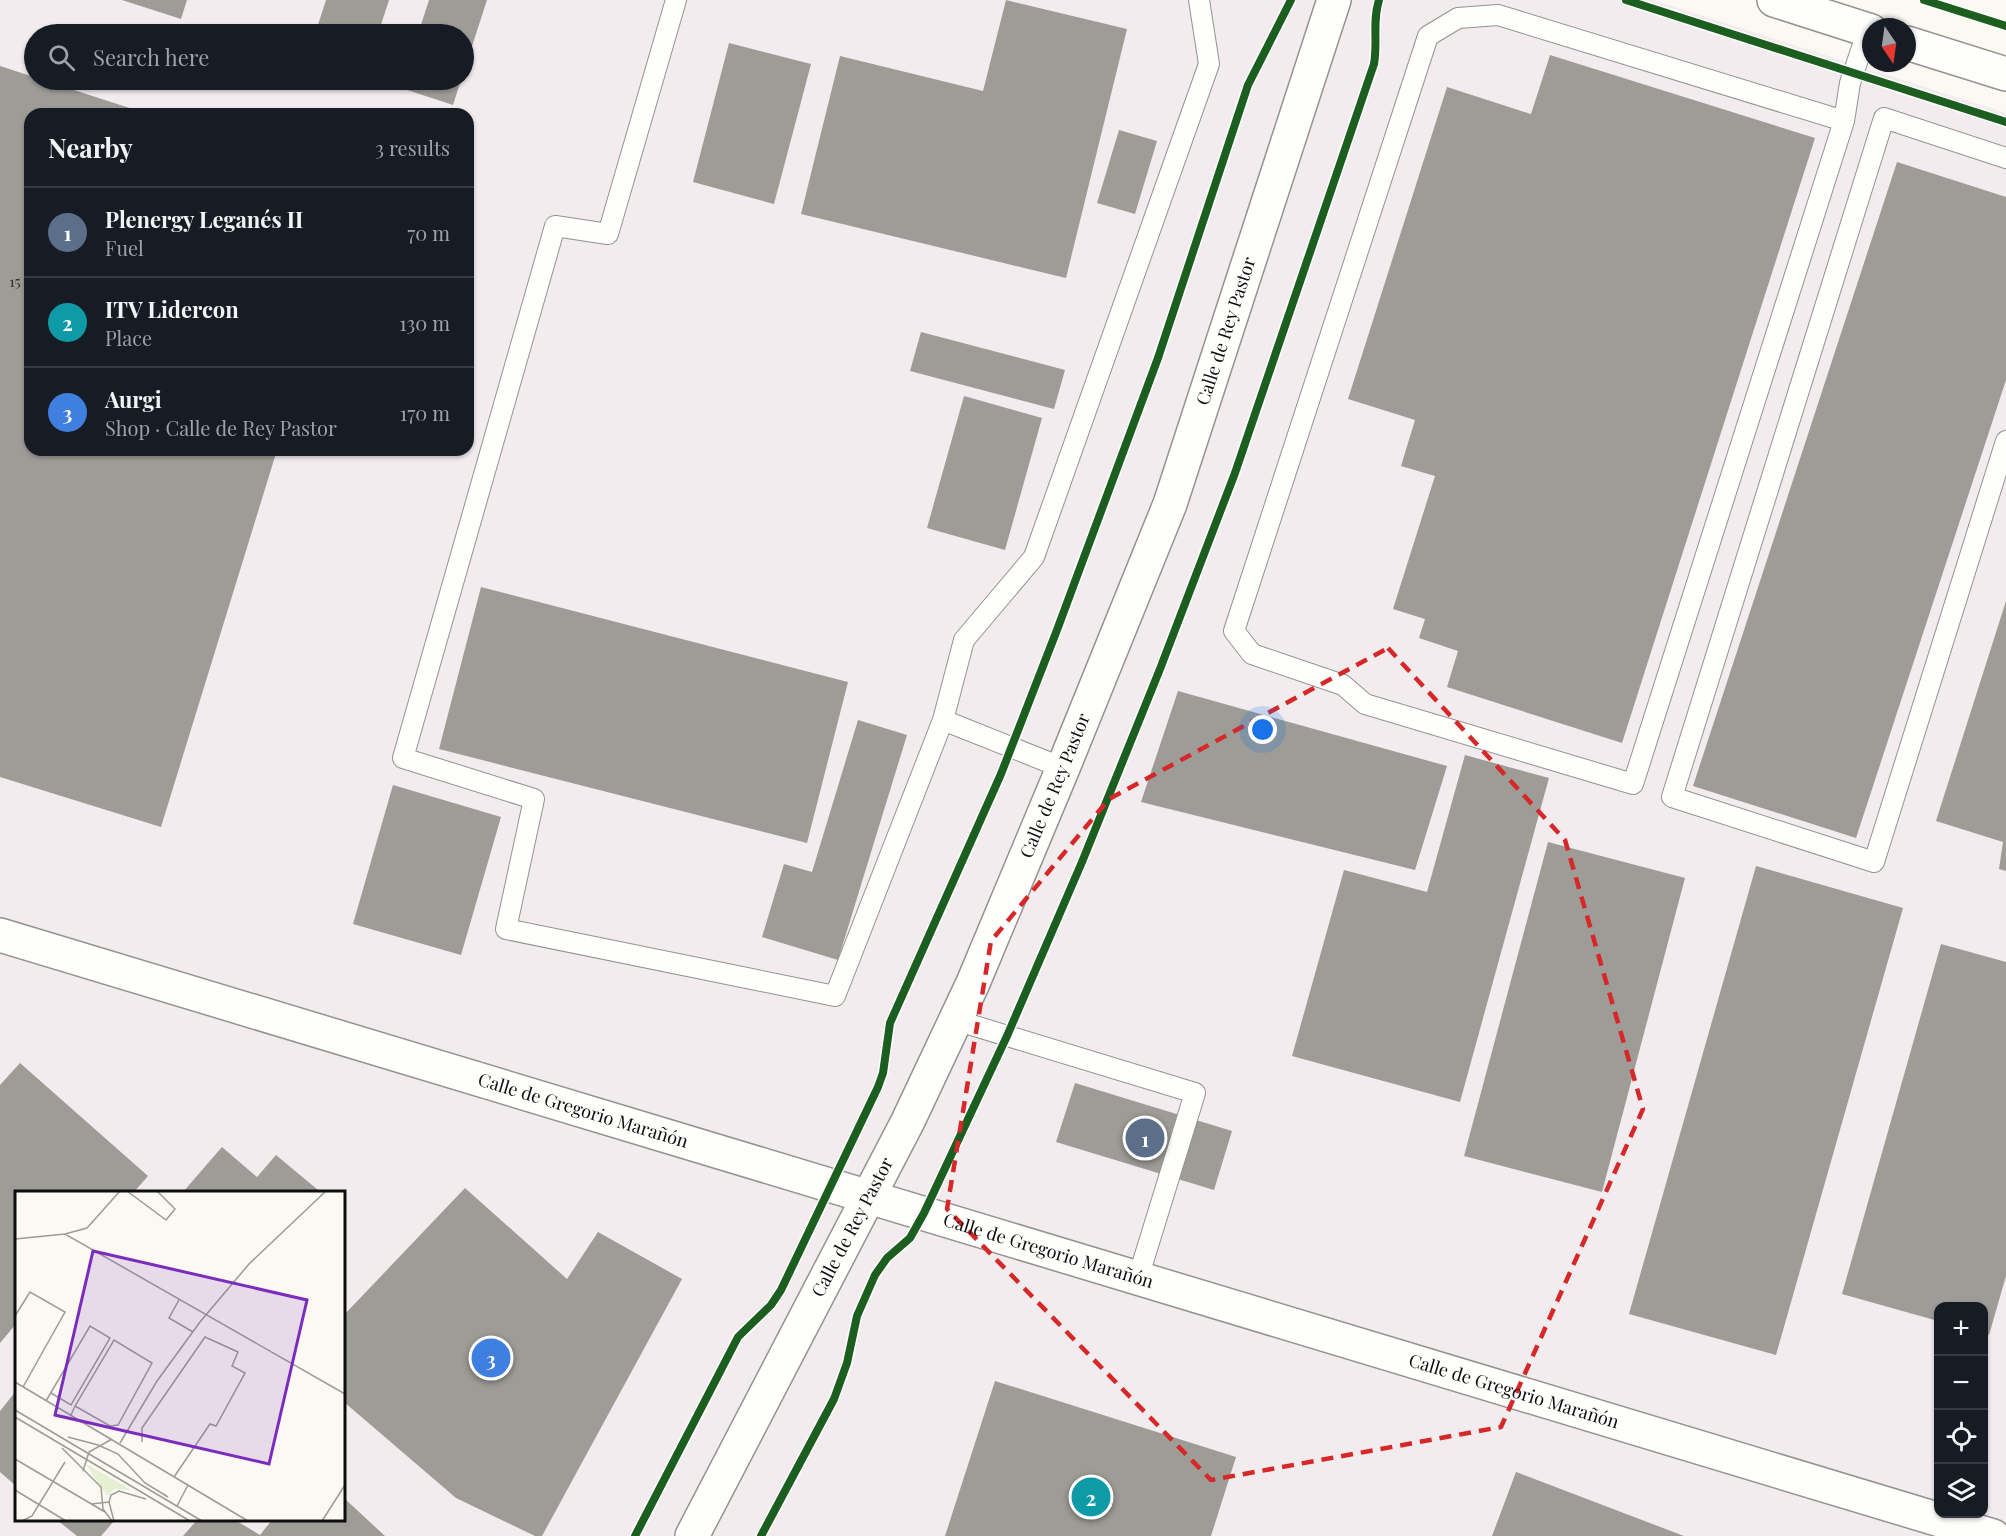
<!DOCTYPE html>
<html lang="en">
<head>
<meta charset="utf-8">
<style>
  :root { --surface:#171b24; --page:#20242c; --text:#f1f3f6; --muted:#9ea1a6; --line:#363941; --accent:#b0b1b1 }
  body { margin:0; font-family:"Playfair Display",serif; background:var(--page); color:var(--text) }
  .controls { position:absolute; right:18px; bottom:18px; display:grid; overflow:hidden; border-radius:12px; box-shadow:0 2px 4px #0004 }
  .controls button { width:54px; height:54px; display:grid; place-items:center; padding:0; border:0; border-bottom:2px solid var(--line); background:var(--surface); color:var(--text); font:30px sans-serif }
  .compass { position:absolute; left:1862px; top:18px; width:54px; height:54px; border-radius:50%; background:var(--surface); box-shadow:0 2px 4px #0004; rotate:167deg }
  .you { position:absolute; left:1263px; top:730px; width:21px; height:21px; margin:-15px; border:4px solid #fff; border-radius:50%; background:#1a73e8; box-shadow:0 0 0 9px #1a73e833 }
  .badge { display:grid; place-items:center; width:39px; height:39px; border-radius:50%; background:var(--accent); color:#fff; font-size:20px; font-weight:700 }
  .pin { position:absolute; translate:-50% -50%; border:3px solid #fff; box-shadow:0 2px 6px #0006 }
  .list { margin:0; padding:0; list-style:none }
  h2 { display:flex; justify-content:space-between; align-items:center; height:78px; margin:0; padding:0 24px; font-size:26px }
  h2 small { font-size:20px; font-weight:400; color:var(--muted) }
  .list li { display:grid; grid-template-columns:39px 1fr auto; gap:18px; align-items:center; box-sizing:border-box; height:90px; padding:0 24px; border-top:2px solid var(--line) }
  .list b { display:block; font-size:22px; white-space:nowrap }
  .list p { margin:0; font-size:20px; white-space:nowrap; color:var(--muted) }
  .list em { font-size:20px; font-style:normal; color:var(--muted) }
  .icon { flex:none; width:33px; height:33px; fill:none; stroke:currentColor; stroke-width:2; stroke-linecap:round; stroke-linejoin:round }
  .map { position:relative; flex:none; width:2006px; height:1536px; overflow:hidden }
  .search { position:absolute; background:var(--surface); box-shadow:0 2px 4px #0004; left:24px; top:24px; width:450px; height:66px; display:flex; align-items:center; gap:15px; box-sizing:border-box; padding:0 21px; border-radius:33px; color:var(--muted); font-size:22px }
  .panel { position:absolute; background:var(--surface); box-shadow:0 2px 4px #0004; left:24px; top:108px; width:450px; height:348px; border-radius:18px }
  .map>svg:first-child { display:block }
</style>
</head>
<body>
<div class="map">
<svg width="2006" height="1536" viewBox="0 0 2006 1536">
  <rect width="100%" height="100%" fill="#fbf9f1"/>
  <path fill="#f2ecee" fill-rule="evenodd" d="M0,0H1653L2006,113V1536H0ZM34,34H464V80H34ZM30,114H468V450H30ZM16,1192H344V1520H16ZM1938,1306H1984V1514H1938Z"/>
  <path fill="#9e9c97" d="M122,0H187L181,19Z
    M326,0H389L378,34H315Z
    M429,0H487L464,71V34H418Z
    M1006,0L1127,29L1066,278L801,214L840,56L983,91Z
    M729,43L811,64L774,204L693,182Z
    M1550,55L1815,138L1622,743L1447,687L1458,651L1419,638L1425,619L1393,609L1435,476L1401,466L1415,420L1348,399L1447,87L1531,114Z
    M0,66L148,114H30V450H277L161,827L0,777Z
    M403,80H461L453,105L401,88Z
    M1119,130L1157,141L1135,214L1097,203Z
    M1897,162L2006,197V380L1856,838L1693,786Z
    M921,332L1065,370L1054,409L910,371Z
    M964,396L1042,418L1005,550L927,528Z
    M481,587L848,682L807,843L439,749Z
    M2006,601V871L1999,869L2003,842L1936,821Z
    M1178,691L1447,766L1415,870L1141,802Z
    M858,720L907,735L838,960L762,937L784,864L812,872Z
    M1465,755L1549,778L1460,1102L1292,1056L1344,870L1427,892Z
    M393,785L501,817L461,955L353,924Z
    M1548,842L1685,878L1602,1192L1464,1156Z
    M1756,866L1903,908L1776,1355L1629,1314Z
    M1941,944L2006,962V1276L1989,1335L1984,1333V1306H1938V1321L1842,1294Z
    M20,1063L148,1176L134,1192H16V1324L0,1343V1085Z
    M1075,1083L1232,1131L1214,1190L1056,1142Z
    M222,1147L257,1177L276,1155L318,1190L316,1192H183Z
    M465,1188L567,1279L598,1232L682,1279L542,1536H535L456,1498L344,1402V1315Z
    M995,1381L1236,1457L1211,1536H945Z
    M16,1391V1486L0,1472V1411Z
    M1516,1472L1684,1536H1492Z
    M344,1498L385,1536H183L197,1520H235L260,1535L272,1520H344Z
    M57,1520H115L101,1536H77Z"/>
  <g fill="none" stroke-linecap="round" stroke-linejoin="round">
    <defs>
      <path id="service" d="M676,0L608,234L555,226L403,758L534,799L506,929L835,996L943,720L964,640L1034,557L1209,64L1199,0
        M1844,121L1498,15L1458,18L1428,36L1234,631L1252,654L1343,685L1365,704L1633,784L1844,121L1850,83L1868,30
        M2006,158L1884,118L1672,797L1874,862L2006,441
        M943,720L1063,768
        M955,1020L1195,1093L1138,1278"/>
      <g id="minor">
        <path d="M1774,0L1871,31"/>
        <path d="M1907,43L2006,74"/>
        <path id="s1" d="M0,935L1993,1536"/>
        <path id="s2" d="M692,1536L908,1121L973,983L1063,768L1170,504L1334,0"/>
      </g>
    </defs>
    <use href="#service" stroke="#949390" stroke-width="22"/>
    <use href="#minor" stroke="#949390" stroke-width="36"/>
    <use href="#service" stroke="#fefefd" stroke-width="20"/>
    <use href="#minor" stroke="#fefefd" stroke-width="33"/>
    <defs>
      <path id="cycleway" d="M1626,0L2006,122
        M1924,0L2006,26
        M635,1536L738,1337L771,1305L781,1290L878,1087L883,1073L890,1023L1001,774L1057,630L1158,358L1248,85L1291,0
        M761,1536L834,1399L847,1363L857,1316L875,1275L887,1258L910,1238L924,1213L1007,1036L1082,862L1160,669L1235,473L1374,64C1378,41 1372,22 1379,0"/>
    </defs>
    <use href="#cycleway" stroke="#fff" stroke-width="11"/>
    <use href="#cycleway" stroke="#1b5e20" stroke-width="8"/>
  </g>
  <path fill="none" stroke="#d62828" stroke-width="4.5" stroke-dasharray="12 8" stroke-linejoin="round" d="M1388,648L1565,840L1643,1109L1501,1427L1211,1480L947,1209L991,941L1109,799Z"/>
  <g text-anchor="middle" stroke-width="6" stroke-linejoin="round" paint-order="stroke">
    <g font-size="15" fill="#313130">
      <text x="15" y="287">15</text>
    </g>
    <g font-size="18" fill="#0d0d0d" stroke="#fff">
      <text dy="6" stroke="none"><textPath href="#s2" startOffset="1320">Calle de Rey Pastor</textPath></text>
      <text dy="6" stroke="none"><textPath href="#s2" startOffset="834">Calle de Rey Pastor</textPath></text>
      <text dy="6" stroke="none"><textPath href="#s1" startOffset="609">Calle de Gregorio Marañón</textPath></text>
      <text dy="6" stroke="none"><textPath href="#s2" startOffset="348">Calle de Rey Pastor</textPath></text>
      <text dy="6" stroke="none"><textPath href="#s1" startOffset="1095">Calle de Gregorio Marañón</textPath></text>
      <text dy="6" stroke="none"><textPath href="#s1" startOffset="1581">Calle de Gregorio Marañón</textPath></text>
    </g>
  </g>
  <g transform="translate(15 1191)">
    <rect width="330" height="330" fill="#fbf9f1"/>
    <path d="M71,273L115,298L114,299L100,298L92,305Z" fill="#e4f0d1"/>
    <path fill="none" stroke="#9c9b96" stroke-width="1.5" d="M112,0L151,29L160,18L142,0M50,43L72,37L105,0M0,48L50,43L330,203M164,109L154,127L178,141M0,125L15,101L50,121L8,196M0,191L233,330M31,210L75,135L95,147L56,214L36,202M0,219L187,330M56,224L60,215L99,149L137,172L103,234L95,235L60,215M0,226L175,330M53,246L83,254M127,251V237L190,146L223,161L217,175L230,182L201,235L195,233L159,286M105,252L142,190L185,131L234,73L311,0M83,254L103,263L130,292L153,306M47,257L86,296L88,318L97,330M0,268L90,321M68,280L74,261L97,248M0,299L51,330M94,311L96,304L104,300L131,308M76,313L94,311L99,330M162,315L173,294M7,330L17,325L50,271M307,330L330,294"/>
    <path fill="#7b2cbf" fill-opacity="0.15" stroke="#7b2cbf" stroke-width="3" d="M78,60L292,109L254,273L40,224Z"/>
    <rect width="330" height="330" fill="none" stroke="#0d0d0d" stroke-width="3"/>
  </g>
</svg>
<div class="controls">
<button>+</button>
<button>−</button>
<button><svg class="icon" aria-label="locate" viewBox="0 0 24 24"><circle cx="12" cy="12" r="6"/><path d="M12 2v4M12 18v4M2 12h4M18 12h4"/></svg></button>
<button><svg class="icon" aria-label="layers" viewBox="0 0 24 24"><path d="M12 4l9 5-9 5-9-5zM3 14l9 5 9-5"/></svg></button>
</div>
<svg class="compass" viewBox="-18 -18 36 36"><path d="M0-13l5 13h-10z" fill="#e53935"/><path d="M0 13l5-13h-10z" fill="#9ea1a6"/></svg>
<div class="you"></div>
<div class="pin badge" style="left:1145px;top:1138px;background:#5c6f8a">1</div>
<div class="pin badge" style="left:1091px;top:1497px;background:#0f9aa8">2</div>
<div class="pin badge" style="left:491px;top:1358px;background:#3f7fe0">3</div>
<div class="search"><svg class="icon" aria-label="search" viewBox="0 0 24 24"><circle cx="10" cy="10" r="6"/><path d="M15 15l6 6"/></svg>Search here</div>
<section class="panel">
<h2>Nearby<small>3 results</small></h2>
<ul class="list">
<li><span class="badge" style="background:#5c6f8a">1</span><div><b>Plenergy Leganés II</b><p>Fuel</p></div><em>70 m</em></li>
<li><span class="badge" style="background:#0f9aa8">2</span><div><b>ITV Lidercon</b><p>Place</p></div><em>130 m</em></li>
<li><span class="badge" style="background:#3f7fe0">3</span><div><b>Aurgi</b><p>Shop · Calle de Rey Pastor</p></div><em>170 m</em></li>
</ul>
</section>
</div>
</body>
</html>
